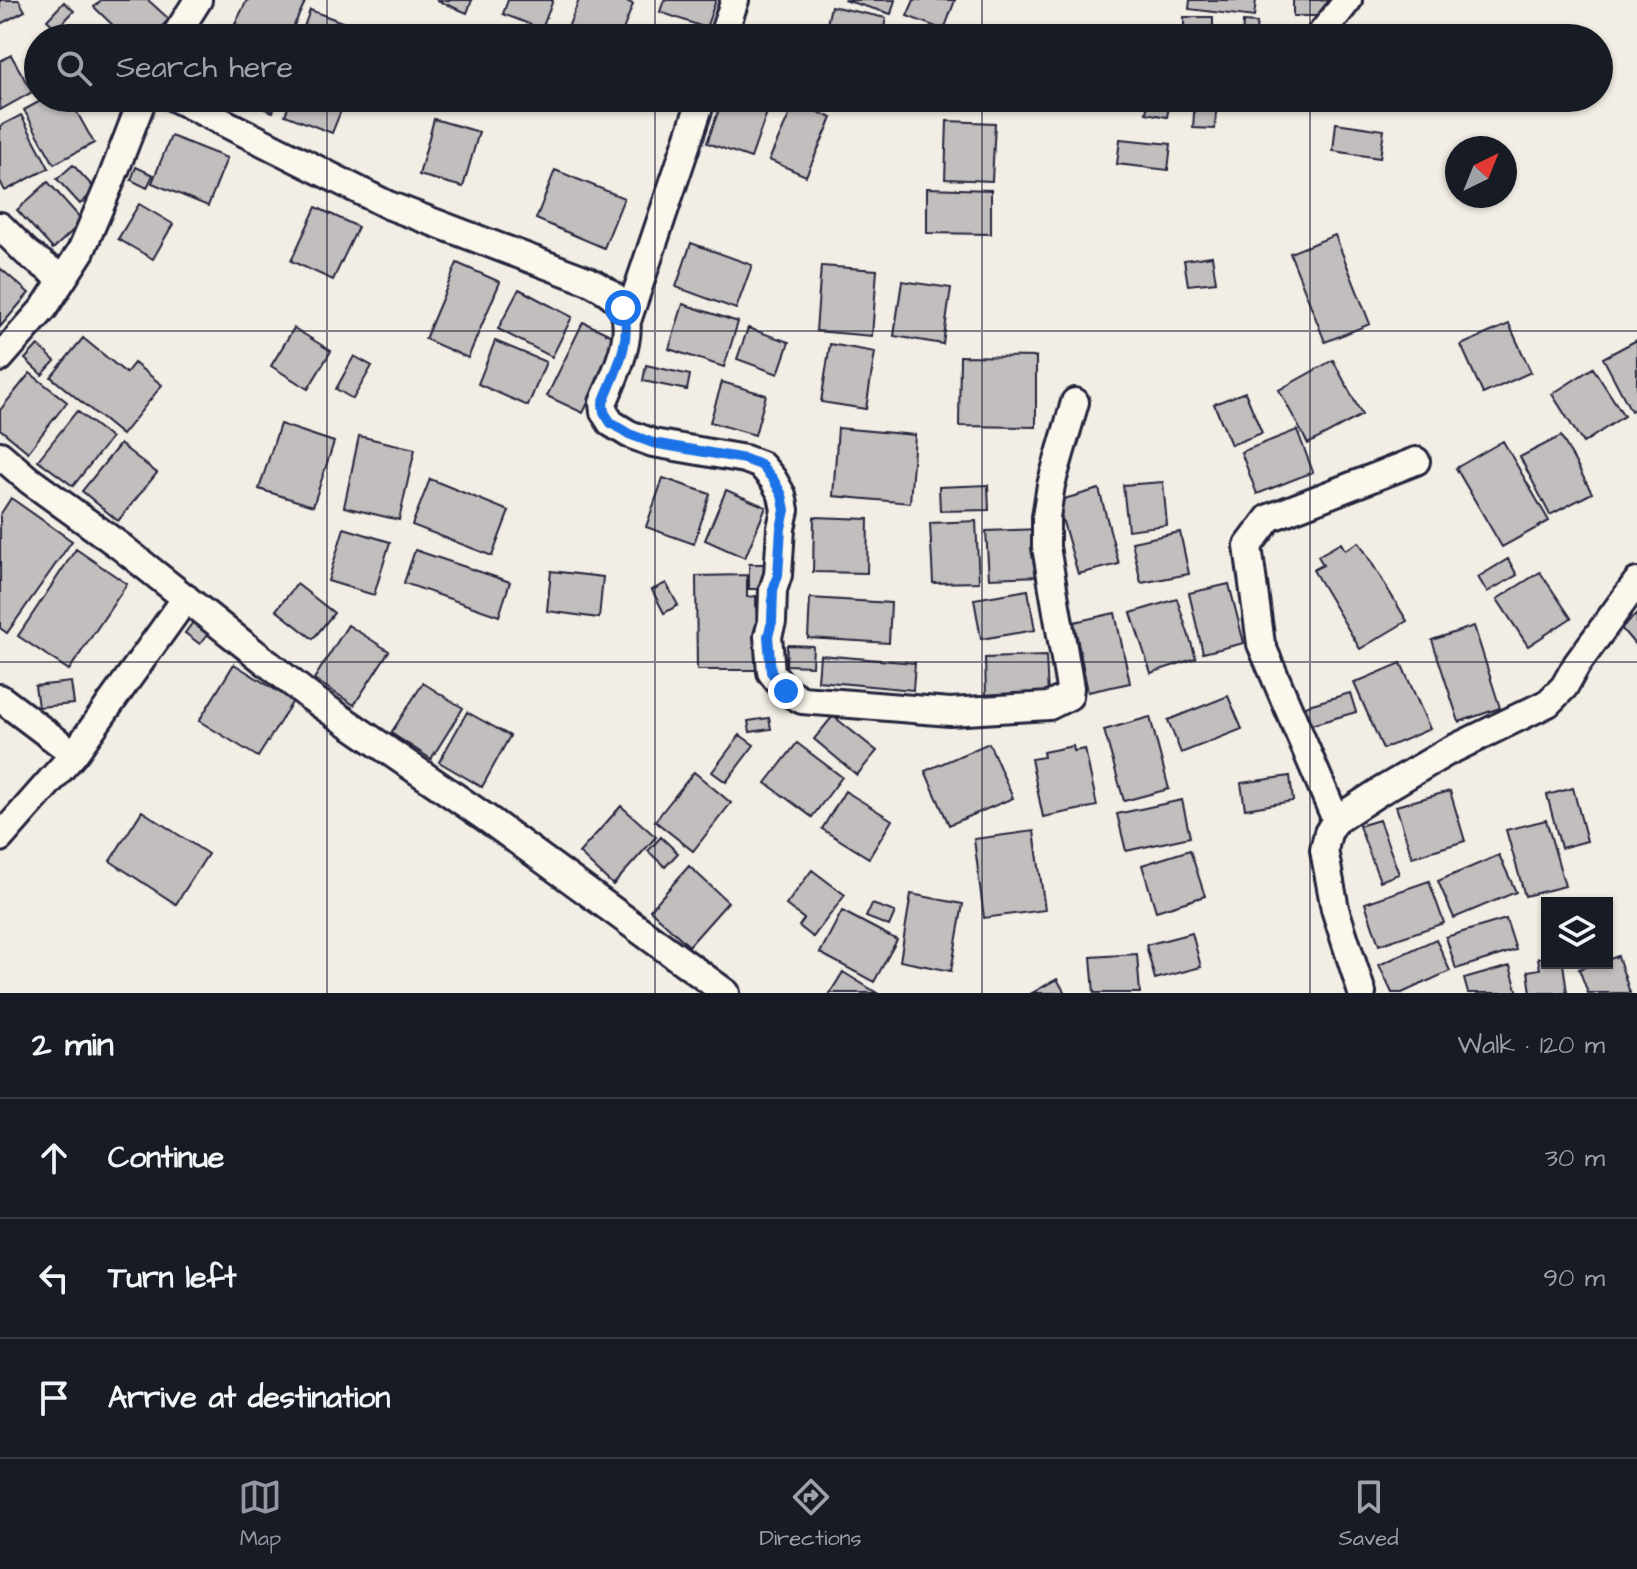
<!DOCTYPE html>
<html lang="en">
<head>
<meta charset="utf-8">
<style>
  :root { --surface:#171b24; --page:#20242c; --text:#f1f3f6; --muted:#9ea1a6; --line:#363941; --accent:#9495a2 }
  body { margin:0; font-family:"Architects Daughter",sans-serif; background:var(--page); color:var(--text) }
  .controls { position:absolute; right:24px; bottom:24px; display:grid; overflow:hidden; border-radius:0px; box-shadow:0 2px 6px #0004 }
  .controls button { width:72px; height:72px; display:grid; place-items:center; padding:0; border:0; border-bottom:2px solid var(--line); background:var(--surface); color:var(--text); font:40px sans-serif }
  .compass { position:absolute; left:1445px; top:136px; width:72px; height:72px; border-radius:50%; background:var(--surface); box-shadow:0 2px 6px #0004; rotate:43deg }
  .stop { position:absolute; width:24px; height:24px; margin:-18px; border:6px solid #1a73e8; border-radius:50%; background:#fff }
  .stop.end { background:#1a73e8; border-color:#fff; box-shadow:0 2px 8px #0008 }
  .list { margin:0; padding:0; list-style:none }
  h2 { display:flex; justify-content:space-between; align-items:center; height:104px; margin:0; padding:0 32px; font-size:34px }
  h2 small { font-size:26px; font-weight:400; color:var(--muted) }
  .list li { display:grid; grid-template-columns:52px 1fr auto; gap:24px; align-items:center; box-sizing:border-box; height:120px; padding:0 32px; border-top:2px solid var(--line) }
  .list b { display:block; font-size:30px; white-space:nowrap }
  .list em { font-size:26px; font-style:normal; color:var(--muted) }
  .icon { flex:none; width:44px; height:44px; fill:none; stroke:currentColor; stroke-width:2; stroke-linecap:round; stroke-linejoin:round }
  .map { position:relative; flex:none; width:1637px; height:993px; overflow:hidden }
  .search { position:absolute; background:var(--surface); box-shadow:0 2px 6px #0004; left:24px; right:24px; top:24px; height:88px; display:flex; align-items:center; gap:20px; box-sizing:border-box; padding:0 28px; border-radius:44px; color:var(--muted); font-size:30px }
  .sheet { height:464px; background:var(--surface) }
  nav { display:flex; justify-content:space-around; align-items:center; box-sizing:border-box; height:112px; border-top:2px solid var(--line); background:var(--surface); font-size:22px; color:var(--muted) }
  nav a { display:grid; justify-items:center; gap:4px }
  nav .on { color:var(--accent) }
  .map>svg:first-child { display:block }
</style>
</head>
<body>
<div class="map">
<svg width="1637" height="993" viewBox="0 0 1637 993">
  <rect width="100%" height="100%" fill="#f2eee5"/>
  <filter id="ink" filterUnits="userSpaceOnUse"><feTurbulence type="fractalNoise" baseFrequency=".0125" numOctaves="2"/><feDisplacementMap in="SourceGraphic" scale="16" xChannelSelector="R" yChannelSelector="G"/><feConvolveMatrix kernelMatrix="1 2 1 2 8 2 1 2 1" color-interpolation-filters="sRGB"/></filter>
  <g filter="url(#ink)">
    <path fill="#c2bebe" stroke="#22223b" stroke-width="2" d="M0,0H19L25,11L0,24Z
      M101,0H148L169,19L151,38H126L94,7Z
      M247,0H306L288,38H263L235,24Z
      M436,0H472L467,13Z
      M508,0H553L542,29L503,14Z
      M579,0H624L633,4L620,38H573L565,35Z
      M664,0H716L706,28L660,12Z
      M844,0H895L891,14Z
      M914,0H955L944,30L907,16Z
      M1190,0H1256L1254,17L1189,9Z
      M1293,0H1333V16H1293Z
      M64,2L74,11L57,29L47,20Z
      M831,6L886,18L882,38H824Z
      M310,10L382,37L381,38H300Z
      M1184,17H1213V37H1184Z
      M1243,22L1257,23L1255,38H1242Z
      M926,30L983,33V38H926Z
      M11,55L32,92L0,110V61Z
      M46,98H69L94,143L54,164L24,110Z
      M234,98H278L273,112Z
      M292,98H346L332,133L285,115Z
      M723,98H772L751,158L707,143Z
      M1149,98L1170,101L1167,117L1146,113Z
      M1195,98H1217L1215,129L1193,128Z
      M795,102L832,118L806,176L769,160Z
      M21,115L49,168L5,191L0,181V126Z
      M434,119L479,132L463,187L419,175Z
      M947,121L995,123L992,181L945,179Z
      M1336,123L1384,130L1380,158L1333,151Z
      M171,136L227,158L208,206L152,183Z
      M1120,139L1171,144L1168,170L1117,164Z
      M73,165L96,190L80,204L57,179Z
      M136,167L153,175L147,188L131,180Z
      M555,170L624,198L604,248L536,219Z
      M48,182L83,221L53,249L17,210Z
      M927,188L991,190V234L927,233Z
      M139,204L173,224L153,259L118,239Z
      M316,207L358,227L333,280L291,261Z
      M1335,235L1370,324L1325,342L1290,253Z
      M691,243L752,265L736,309L676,287Z
      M1212,256L1216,282L1188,285L1184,260Z
      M457,263L500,282L468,358L425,339Z
      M821,266L877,270L872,336L816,331Z
      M0,268L29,293L0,327Z
      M902,281L951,288L943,344L894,336Z
      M519,289L572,317L552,357L498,329Z
      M683,304L738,322L724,367L669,349Z
      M583,322L619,339L583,413L547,396Z
      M1509,324L1531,372L1483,394L1461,345Z
      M294,328L331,351L308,389L271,366Z
      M748,328L789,342L778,374L737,359Z
      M83,338L126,373L134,363L162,385L122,435L51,377Z
      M1637,340V408L1631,411L1603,358Z
      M495,341L546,362L528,406L478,384Z
      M830,344L875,352L866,409L821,402Z
      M38,345L55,361L42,375L25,359Z
      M354,356L372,366L353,399L336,389Z
      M960,356L1036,357V427L959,426Z
      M1333,360L1362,415L1308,444L1279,390Z
      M646,365L690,375L687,390L643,381Z
      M1593,368L1624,416L1583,443L1552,394Z
      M30,373L67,402L28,452L0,429V410Z
      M722,382L766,395L755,435L710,422Z
      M1245,392L1262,433L1231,445L1214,404Z
      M77,411L111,438L73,486L38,460Z
      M280,424L334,442L313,506L259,489Z
      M838,428L915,435L910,503L833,496Z
      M1297,430L1313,472L1257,494L1241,452Z
      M359,436L415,449L399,520L344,507Z
      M1561,436L1592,493L1550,515L1520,457Z
      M1503,441L1549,521L1502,547L1456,468Z
      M120,444L157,473L118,521L82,491Z
      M663,478L710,494L694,544L646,527Z
      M430,479L509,511L492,556L412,525Z
      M1163,482L1167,525L1128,530L1123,485Z
      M988,485L989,510L940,511L939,487Z
      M1099,489L1119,564L1078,574L1057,501Z
      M726,490L766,507L745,558L705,540Z
      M11,498L72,541L7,633L0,628V515Z
      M814,517L868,519L867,573L813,572Z
      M976,521L979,582L933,583L930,523Z
      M344,528L390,542L374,595L328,581Z
      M1039,529L1041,576L989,578L986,531Z
      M1180,532L1189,574L1141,583L1132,542Z
      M1359,542L1407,621L1360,649L1313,570L1323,565L1318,556L1341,543L1345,550Z
      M76,549L127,584L69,670L18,636Z
      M415,550L510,582L499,616L404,583Z
      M1508,559L1517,575L1487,592L1478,577Z
      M749,564H765V589H749Z
      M551,571L603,577L599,618L547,611Z
      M1540,572L1571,618L1528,646L1497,599Z
      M747,575V597L756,596L757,670H697L696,576Z
      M666,583L678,605L664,613L652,590Z
      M297,584L334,613L313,639L276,610Z
      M1229,584L1244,643L1203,653L1189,593Z
      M1028,590L1035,630L981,639L974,599Z
      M810,598L891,603L889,643L808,638Z
      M1177,599L1196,658L1151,673L1131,613Z
      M1115,613L1130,683L1088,692L1074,622Z
      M1637,614V647L1621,628Z
      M196,618L211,630L200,644L185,633Z
      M348,625L389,651L354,705L314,679Z
      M1474,626L1500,708L1459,722L1432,640Z
      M787,645L813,646L812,666L786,665Z
      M820,655L915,663L913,690L818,681Z
      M1046,656L1048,695L986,696L985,658Z
      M1401,663L1430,729L1383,749L1354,683Z
      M234,664L293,701L258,757L199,721Z
      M71,682L74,704L38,707L35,686Z
      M423,683L463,708L431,759L391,733Z
      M1350,693L1356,712L1311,725L1305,706Z
      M1228,696L1242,729L1181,753L1168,720Z
      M467,712L510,736L482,787L439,762Z
      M833,716L877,751L857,775L814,739Z
      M1150,717L1169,789L1124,801L1104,730Z
      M769,718L771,729L750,732L748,721Z
      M740,735L754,745L726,782L712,772Z
      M797,743L842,777L812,817L766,783Z
      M989,743L1013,798L949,825L925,771Z
      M1073,746L1074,751L1085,749L1097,806L1043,817L1031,759L1044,757L1043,752Z
      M694,772L731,803L693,851L655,821Z
      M1290,776L1293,801L1245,809L1241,783Z
      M1573,788L1587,841L1561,848L1547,795Z
      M845,791L892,820L869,858L822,829Z
      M1450,791L1465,841L1412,857L1396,806Z
      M1182,800L1190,837L1126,851L1117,814Z
      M621,806L656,837L613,885L579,853Z
      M142,811L208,854L176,904L110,861Z
      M1379,820L1399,874L1380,881L1359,826Z
      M1546,820L1565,886L1525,896L1506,830Z
      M1034,831L1045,910L984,918L974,839Z
      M661,837L678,853L665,867L648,851Z
      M1190,850L1205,896L1156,911L1142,865Z
      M1499,855L1516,892L1454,918L1438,881Z
      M689,866L728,902L689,946L650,910Z
      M812,870L845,895L813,937L799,926L804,919L786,905Z
      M1429,881L1444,923L1379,945L1365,903Z
      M911,894L963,904L951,971L900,961Z
      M872,904L895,912L889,926L866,917Z
      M842,911L897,940L874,982L820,953Z
      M1506,919L1516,950L1456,969L1446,937Z
      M1192,933L1201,967L1155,979L1146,945Z
      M1436,939L1450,971L1402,993H1392L1379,965Z
      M1137,954L1140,993H1094L1091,957Z
      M1618,956L1630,993H1588L1579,969L1598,963H1607V960Z
      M1547,957V963H1563L1567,993H1531L1528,971L1540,969L1538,958Z
      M1510,966L1518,993H1468L1464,979Z
      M843,972L877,993H830Z
      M1057,979L1065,993H1032Z"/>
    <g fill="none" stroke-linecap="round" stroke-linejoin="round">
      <defs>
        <path id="minor" d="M174,38L198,0
          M722,38L735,0
          M1318,38L1348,0
          M175,98L388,205L589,281C598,286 609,291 616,299C642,324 614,376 603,403L604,412L611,423L629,434L653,443L745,459L761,465L773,479L782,495L785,510L781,528L778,575L773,590L772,622L768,636L771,672L786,691L802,700L950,712L1049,706L1069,696L1070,688L1046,547V517L1051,485L1075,402
          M0,226L27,253L63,279
          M627,321L702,98
          M0,358L44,308L81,251L110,183L143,98
          M0,455L29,480L120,546L310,697L489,820L726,993
          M0,698L74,754
          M1336,820L1261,644L1248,546L1269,518L1416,461
          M0,838L74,754L186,598
          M1362,993L1335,909L1324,850L1328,833L1336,820L1379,792L1447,752L1548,703L1564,687L1577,664L1637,582"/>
      </defs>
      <use href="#minor" stroke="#22223b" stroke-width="32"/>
      <use href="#minor" stroke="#fbf7ec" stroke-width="26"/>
    </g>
  </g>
  <g fill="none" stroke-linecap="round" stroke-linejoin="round" filter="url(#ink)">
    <path stroke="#1a73e8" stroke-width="10" d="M623,308C633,341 615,372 603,403L604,412L611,423L629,434L653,443L745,459L761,465L773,479L782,495L785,510L781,528L778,575L773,590L772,622L768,636L771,672L786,691"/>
  </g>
  <path fill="none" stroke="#22223b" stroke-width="2" stroke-opacity="0.55" d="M327,0V38M655,0V38M982,0V38M1310,0V38M327,98V993M655,98V993M982,98V993M1310,98V993M0,331H1637M0,662H1637"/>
</svg>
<div class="controls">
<button><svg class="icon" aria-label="layers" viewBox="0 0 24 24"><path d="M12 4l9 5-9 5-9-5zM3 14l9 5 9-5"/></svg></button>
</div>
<svg class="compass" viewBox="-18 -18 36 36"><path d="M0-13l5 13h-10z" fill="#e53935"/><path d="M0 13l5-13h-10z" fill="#9ea1a6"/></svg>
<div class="stop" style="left:623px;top:308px"></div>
<div class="stop end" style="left:786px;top:691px"></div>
<div class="search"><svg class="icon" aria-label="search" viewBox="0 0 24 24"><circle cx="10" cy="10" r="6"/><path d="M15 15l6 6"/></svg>Search here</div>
</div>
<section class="sheet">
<h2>2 min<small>Walk · 120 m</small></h2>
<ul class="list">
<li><svg class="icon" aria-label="ahead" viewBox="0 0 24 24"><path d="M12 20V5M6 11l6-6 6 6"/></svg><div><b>Continue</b></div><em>30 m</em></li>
<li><svg class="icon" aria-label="left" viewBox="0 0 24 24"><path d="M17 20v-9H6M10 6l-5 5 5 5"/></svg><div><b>Turn left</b></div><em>90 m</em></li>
<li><svg class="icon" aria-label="arrive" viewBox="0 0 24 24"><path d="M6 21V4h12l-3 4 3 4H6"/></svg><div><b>Arrive at destination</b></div></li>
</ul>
</section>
<nav>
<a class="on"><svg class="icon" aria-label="map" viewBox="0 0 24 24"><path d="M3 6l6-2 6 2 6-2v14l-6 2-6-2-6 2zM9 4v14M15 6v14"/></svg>Map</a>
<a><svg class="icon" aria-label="directions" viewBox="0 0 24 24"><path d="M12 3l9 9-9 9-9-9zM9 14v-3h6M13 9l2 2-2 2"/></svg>Directions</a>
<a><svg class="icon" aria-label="saved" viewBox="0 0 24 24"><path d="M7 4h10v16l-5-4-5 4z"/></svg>Saved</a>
</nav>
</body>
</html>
